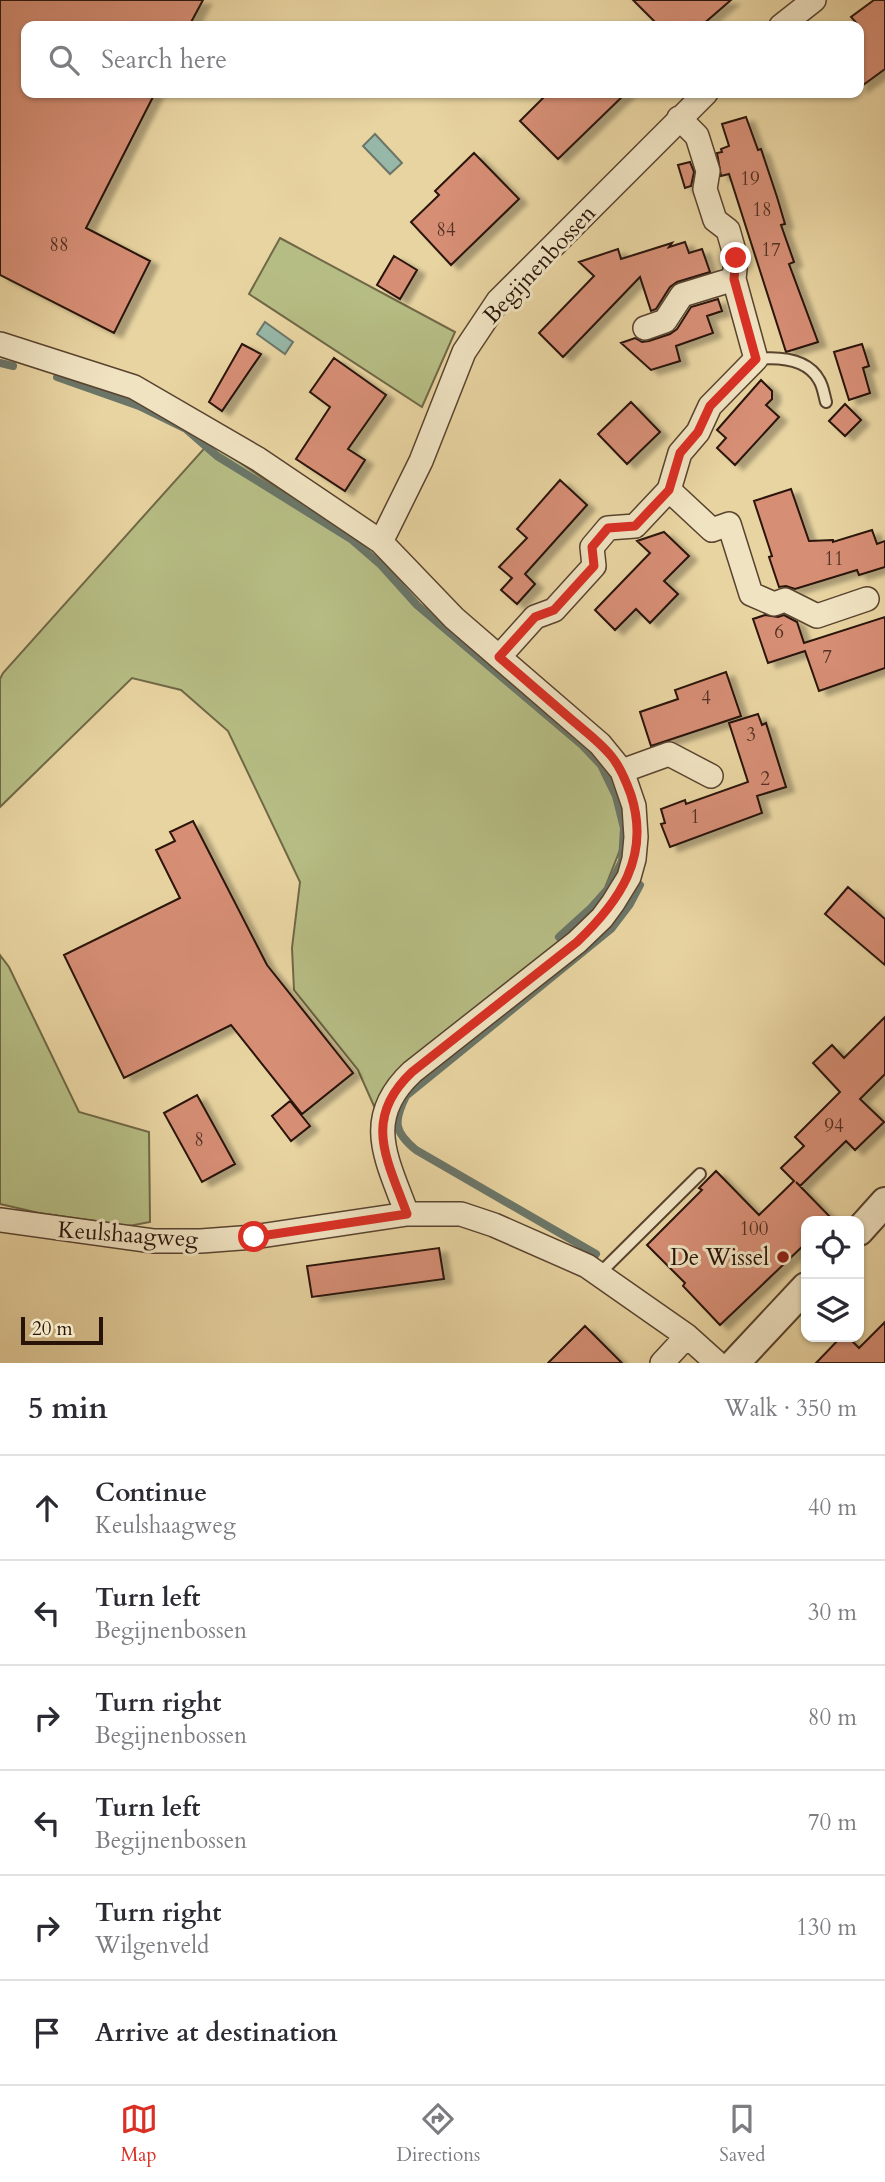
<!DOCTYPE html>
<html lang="en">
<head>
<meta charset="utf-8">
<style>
  :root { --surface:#fff; --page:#f2f2f3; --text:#2b2b33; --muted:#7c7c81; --line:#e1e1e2; --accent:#d93025 }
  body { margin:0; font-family:Cardo,serif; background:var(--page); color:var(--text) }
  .controls { position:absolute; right:21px; bottom:21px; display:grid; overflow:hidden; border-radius:14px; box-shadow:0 2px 5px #0004 }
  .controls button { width:63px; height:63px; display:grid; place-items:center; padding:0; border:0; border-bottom:2px solid var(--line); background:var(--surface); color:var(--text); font:35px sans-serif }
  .scale { position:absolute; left:21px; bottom:18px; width:82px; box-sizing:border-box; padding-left:7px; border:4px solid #291309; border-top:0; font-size:19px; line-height:24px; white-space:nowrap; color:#291309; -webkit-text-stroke:5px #f0e3c2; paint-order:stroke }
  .stop { position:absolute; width:21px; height:21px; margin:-16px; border:5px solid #d93025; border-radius:50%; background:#fff }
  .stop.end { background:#d93025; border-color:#fff; box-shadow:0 2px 7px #0008 }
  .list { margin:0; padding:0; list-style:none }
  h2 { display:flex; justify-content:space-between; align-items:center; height:91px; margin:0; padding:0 28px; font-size:30px }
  h2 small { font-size:23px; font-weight:400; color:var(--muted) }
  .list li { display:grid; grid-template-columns:46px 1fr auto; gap:21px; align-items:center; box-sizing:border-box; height:105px; padding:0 28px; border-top:2px solid var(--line) }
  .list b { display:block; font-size:26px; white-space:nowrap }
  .list p { margin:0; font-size:23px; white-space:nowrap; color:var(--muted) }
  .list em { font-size:23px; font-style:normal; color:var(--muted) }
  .icon { flex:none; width:38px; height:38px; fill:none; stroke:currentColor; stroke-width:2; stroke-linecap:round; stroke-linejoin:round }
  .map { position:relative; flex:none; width:885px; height:1363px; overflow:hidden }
  .search { position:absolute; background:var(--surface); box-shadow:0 2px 5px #0004; left:21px; right:21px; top:21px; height:77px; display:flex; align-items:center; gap:18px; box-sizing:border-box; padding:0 24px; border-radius:14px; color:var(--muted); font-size:26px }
  .sheet { height:721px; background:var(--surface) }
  nav { display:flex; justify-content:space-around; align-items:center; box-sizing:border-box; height:98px; border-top:2px solid var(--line); background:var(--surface); font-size:19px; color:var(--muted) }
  nav a { display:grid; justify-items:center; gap:4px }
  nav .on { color:var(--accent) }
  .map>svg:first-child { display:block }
</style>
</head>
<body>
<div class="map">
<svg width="885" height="1363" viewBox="0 0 885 1363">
  <defs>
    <filter id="shadow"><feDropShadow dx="8" dy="4.5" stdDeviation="2" flood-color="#0004"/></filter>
  </defs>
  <rect width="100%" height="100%" fill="#e8d4a1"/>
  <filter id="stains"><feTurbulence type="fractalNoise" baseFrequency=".00286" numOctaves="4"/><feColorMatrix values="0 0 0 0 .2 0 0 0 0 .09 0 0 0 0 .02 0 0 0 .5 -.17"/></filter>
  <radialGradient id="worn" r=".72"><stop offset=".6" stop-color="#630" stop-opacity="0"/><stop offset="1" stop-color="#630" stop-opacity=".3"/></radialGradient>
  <path fill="#b6bd84" stroke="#706846" stroke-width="2" d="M280,238L455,332L422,407L249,294Z
    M210,442L367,550L434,619L609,763L631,822L593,918L374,1106L358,1070L294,990L292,948L300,882L228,731L181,690L132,678L0,807V679L3,673Z
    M0,955L9,967L79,1112L149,1132L150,1222L129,1226L39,1213L0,1204Z"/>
  <path fill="#97b8a8" stroke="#6b7668" stroke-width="2" d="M375,134L402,163L390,174L363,146Z
    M265,322L293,342L285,354L257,334Z"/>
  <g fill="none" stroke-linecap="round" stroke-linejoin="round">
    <path stroke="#6b7668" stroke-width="8" d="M0,363L13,366
      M57,377L139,406L186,429L217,456L351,539L381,565L417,605L582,745L601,765L616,796L624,828L622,861L608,889L591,908L559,937
      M596,1254L416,1150C394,1132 393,1122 406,1096L611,929L630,904L640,885"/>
  </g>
  <path fill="#d68e75" stroke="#291309" stroke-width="2" filter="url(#shadow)" d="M0,0H203L189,26H26V93H155L86,228L150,261L114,333L0,275Z
    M633,0H731L701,26H659Z
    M874,0H885V69L859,88V26L851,17Z
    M548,93H626L558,159L520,121Z
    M746,117L758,150L761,149L777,197L785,224L781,225L794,262L789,264L818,342L786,352L729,174L721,176L717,153L722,152L721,149L729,146L722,124Z
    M474,153L519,199L451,265L411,222L439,195L435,191Z
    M690,162L694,172L691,186L685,188L678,165Z
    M685,242L689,253L702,249L710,272L677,282L670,287L656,309L651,311L640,277L563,357L539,333L594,276L579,262L618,249L621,259L672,243L669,247Z
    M394,256L417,270L400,299L377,285Z
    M718,299L722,311L707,316L713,333L676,346L680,361L651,370L621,343L635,338L642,342L649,341L670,334L677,329L691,307Z
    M242,344L261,354L222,411L209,402Z
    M862,344L869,366L863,368L870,393L849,400L834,352Z
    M334,358L386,395L348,449L365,460L345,491L296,459L330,407L310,392Z
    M761,380L772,391V399L766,405L779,417L735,465L717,448L726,438L717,430Z
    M631,402L660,432L627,464L598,434Z
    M845,404L861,420L845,436L829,421Z
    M560,480L587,505L525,574L535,584L517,604L501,590L512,578L499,567L527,538L517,529Z
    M791,489L809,541L833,540V542L872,530L877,544L885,541V567L859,575L857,570L795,589L786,586L779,587L769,557L772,556L754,501Z
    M664,532L689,556L664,581L678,594L650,623L636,609L615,630L595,610L650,553L637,541Z
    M765,615L778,617L784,615L797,622L804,643L885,617V668L819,691L805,651L768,663L753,619Z
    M726,672L741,716L651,746L640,712L678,699L675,690Z
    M758,714L762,725L766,723L786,787L757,796L762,813L670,847L661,824L665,823L661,809L685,800L686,804L748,782L729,723Z
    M193,821L267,965L353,1073L302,1114L231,1025L124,1078L64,955L180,898L156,850L175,841L170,832Z
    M848,887L885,919V965L825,914Z
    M885,1017V1074L860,1099L884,1122L855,1150L846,1141L800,1186L796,1182L834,1221H806V1243L720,1325L683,1286L685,1283L647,1245L702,1190L699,1188L716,1171L759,1215L794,1181L781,1168L804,1146L795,1137L840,1092L813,1063L832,1045L844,1058Z
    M197,1095L235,1164L202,1182L164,1113Z
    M290,1101L310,1126L291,1141L272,1116Z
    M439,1248L444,1279L312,1297L307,1266Z
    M885,1322V1363H816L841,1337H848L859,1348Z
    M585,1326L622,1363H548Z"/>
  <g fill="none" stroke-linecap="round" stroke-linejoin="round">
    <defs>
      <path id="service" d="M756,359C777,357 807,358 819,380C823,386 824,395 826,402
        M599,1274L700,1174"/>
      <path id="minor" d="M781,26L814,0
        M679,118L697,136L708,171L705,189L715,220L728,230L736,258L734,279L756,359L710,406L698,432L680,453L669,490L712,530L729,524L751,594L774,604L785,600L817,616L867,599
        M645,328L665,321L682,295L734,279
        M0,344L134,387L258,459L381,542L454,618L600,744L622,771L634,806L636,837L634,859L629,877L613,903L602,918L577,942L412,1072C362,1119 387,1159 407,1214
        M381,542L421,461L464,352L498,301L706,93
        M499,657L535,617L554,610L594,566L592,547L608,528L635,526L669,490
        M622,771L669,754L711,776
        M0,1220L153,1241H201L254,1237L407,1214H461L494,1225L587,1266L687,1336L717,1363
        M662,1363L687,1336"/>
      <path id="tertiary" d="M859,1231L885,1202
        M735,1363L806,1287"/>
    </defs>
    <use href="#service" stroke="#59432f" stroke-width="14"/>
    <use href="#minor" stroke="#59432f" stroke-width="26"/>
    <use href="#tertiary" stroke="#59432f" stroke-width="32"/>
    <use href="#service" stroke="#f0e3c2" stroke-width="10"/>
    <use href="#minor" stroke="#f0e3c2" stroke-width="23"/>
    <use href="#tertiary" stroke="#f0e3c2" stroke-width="28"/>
  </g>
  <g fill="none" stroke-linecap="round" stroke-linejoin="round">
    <path stroke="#d93025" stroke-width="9" d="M254,1237L407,1214C387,1159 362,1119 412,1072L577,942C619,902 651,857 631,795C626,781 621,768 612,757C601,743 586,732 572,720C548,699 523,678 499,657L535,617L554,610L594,566L592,547L608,528L635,526L669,490L680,453L698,432L710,406L756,359L734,279L736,258"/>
  </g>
  <circle fill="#8f2418" stroke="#f0e3c2" stroke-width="2.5" cx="783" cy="1257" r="7"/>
  <g text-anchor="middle" stroke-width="6" stroke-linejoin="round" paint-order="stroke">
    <g font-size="19" fill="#543224">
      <text x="750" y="185">19</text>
      <text x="762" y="216">18</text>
      <text x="446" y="236">84</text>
      <text x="59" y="251">88</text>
      <text x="771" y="256">17</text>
      <text x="834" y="565">11</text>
      <text x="779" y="638">6</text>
      <text x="827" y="663">7</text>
      <text x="706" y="704">4</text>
      <text x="751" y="741">3</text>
      <text x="765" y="785">2</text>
      <text x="695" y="823">1</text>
      <text x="834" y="1132">94</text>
      <text x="199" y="1146">8</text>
      <text x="754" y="1235">100</text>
    </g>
    <g font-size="23" fill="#291309" stroke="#f0e3c2">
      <text transform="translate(539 264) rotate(-47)" y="8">Begijnenbossen</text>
      <text transform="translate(128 1234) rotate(4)" y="8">Keulshaagweg</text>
    </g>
    <g font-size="23" fill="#291309" stroke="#f0e3c2" text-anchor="end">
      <text x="769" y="1265">De Wissel</text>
    </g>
  </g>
  <rect width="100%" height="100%" filter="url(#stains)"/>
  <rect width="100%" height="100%" fill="url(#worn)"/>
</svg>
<div class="controls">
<button><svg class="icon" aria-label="locate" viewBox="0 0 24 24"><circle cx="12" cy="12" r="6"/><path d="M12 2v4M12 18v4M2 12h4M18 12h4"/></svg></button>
<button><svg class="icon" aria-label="layers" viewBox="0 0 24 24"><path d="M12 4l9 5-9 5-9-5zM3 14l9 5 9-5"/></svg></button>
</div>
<div class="scale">20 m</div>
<div class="stop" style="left:254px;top:1237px"></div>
<div class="stop end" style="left:736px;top:258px"></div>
<div class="search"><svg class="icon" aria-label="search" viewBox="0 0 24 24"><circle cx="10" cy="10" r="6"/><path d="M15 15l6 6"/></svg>Search here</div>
</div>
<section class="sheet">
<h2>5 min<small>Walk · 350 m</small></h2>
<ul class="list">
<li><svg class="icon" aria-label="ahead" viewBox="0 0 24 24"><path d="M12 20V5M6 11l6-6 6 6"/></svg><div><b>Continue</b><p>Keulshaagweg</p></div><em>40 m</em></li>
<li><svg class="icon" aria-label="left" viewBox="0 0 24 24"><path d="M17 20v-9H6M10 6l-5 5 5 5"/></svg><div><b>Turn left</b><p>Begijnenbossen</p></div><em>30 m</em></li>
<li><svg class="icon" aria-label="right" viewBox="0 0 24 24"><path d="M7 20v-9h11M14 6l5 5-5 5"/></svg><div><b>Turn right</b><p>Begijnenbossen</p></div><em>80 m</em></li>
<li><svg class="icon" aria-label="left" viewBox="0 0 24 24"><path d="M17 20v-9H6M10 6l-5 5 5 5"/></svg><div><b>Turn left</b><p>Begijnenbossen</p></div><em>70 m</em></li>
<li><svg class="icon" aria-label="right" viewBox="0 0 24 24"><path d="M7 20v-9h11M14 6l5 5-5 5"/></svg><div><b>Turn right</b><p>Wilgenveld</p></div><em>130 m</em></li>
<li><svg class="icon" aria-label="arrive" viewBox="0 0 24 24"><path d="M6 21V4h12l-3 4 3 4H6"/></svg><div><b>Arrive at destination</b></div></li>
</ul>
</section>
<nav>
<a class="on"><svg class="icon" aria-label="map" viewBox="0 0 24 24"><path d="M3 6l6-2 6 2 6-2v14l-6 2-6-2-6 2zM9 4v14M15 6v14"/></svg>Map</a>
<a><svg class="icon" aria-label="directions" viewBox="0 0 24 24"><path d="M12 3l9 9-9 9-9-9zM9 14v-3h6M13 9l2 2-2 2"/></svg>Directions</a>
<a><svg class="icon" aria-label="saved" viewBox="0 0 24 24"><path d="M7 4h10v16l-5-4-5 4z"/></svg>Saved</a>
</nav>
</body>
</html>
